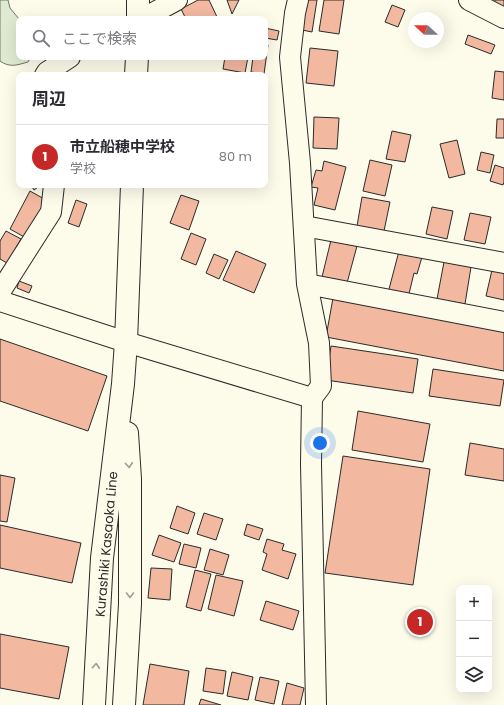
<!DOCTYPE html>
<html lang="ja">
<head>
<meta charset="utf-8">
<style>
  :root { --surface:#fff; --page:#f7f7f7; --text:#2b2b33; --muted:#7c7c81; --line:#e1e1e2; --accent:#c62828 }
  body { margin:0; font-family:Poppins,"Noto Sans JP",sans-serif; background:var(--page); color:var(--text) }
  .controls { position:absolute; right:12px; bottom:12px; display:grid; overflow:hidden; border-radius:8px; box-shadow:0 4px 16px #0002 }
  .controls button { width:36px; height:36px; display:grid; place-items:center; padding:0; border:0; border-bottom:1px solid var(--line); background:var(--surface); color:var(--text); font:20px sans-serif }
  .compass { position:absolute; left:408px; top:12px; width:36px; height:36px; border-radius:50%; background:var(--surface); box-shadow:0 4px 16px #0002; rotate:291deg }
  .you { position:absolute; left:320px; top:443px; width:14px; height:14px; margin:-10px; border:3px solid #fff; border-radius:50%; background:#1a73e8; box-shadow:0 0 0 6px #1a73e833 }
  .badge { display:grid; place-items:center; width:26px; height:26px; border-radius:50%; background:var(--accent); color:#fff; font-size:13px; font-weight:700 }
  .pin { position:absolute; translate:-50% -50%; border:2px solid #fff; box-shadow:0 1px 4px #0006 }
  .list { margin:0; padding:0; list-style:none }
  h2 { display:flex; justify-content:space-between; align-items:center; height:52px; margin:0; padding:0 16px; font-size:17px }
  h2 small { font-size:13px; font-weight:400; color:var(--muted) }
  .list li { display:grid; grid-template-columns:26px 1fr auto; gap:12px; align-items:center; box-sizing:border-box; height:64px; padding:0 16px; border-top:1px solid var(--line) }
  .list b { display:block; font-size:15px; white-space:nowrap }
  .list p { margin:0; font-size:13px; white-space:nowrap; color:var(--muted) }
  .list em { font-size:13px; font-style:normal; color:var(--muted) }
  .icon { flex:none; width:22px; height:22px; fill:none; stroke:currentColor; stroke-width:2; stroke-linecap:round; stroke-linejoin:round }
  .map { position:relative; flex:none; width:504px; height:705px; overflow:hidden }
  .search { position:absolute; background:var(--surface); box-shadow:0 4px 16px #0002; left:16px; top:16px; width:252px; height:44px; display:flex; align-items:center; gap:10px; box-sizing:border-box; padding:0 14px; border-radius:8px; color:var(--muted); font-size:15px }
  .panel { position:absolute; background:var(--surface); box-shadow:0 4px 16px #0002; left:16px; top:72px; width:252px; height:116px; border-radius:8px }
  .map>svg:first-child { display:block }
</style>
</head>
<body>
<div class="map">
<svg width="504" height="705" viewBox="0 0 504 705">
  <rect width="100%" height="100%" fill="#fdfbea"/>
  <path fill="#deebd1" stroke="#74746e" d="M0,0H8L10,8L19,19V57H31L28,62C17,65 10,68 0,61Z"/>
  <path fill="#f2b8a0" stroke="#2b2b2b" d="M198,0H209L218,19H186L181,9Z
    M227,0H239L232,14Z
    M302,0H317L312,32L297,29Z
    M324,0H344L339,34L319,31Z
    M495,0H504V12L493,7Z
    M392,5L405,10L398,27L385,22Z
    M265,28L279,31L277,40L265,38Z
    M468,35L495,45L491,54L465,44Z
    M265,45H268L264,74L251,72L253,57H265Z
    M310,48L338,51L334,86L306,83Z
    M225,57H248L245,73L223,69Z
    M495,71L504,72V100L492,98Z
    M314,117L339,118L337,149L313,148Z
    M497,119H504V138H496Z
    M392,131L411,135L405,162L386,159Z
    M457,140L465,174L449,178L440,144Z
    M481,152L494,155L490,173L477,170Z
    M370,160L392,165L385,196L363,191Z
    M324,161L346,167L335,210L314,205L318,188L311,187L316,170L322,171Z
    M495,165L504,168V182L503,185L490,181Z
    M31,185H41L34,190Z
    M30,191L46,200L26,238L10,229Z
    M181,195L199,201L189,230L170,223Z
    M362,197L390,202L384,231L357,226Z
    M76,200L87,204L79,227L68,223Z
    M432,207L453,211L447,239L426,234Z
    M470,213L491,217L485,244L464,240Z
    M6,231L21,239L7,263L0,259V241Z
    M191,233L206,239L196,265L181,259Z
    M331,240L357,246L347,283L322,277Z
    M236,251L266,264L254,293L223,280Z
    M399,251L422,257L417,274L414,273L408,298L388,293Z
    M214,254L228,260L219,279L206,273Z
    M444,262L471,267L465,304L437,299Z
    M504,269V300L486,296L492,270Z
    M19,281L32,286L29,293L17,288Z
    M333,298L504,330V371L326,337Z
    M0,339L107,376L88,431L0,401Z
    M331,346L418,359L413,393L326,380Z
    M433,369L504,380L500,406L429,396Z
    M358,411L430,424L423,462L352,450Z
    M470,443L504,449V481L465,475Z
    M343,456L430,469L413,585L325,573Z
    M0,475L15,478L7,522L0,521Z
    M177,506L195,513L188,534L170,528Z
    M204,513L223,519L216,540L197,534Z
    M247,524L263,529L259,540L244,535Z
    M0,525L81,543L72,583L0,568Z
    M159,535L181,543L174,562L152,555Z
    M267,539L284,544L282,550L296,554L288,579L262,570L267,554L263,552Z
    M184,544L201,548L196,568L179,564Z
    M210,549L229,555L223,575L204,570Z
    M151,568L172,569L170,600L148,598Z
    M195,570L211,574L201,611L186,607Z
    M216,575L243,581L234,616L208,609Z
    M266,601L299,611L293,630L260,620Z
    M0,634L69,647L59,699L0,688Z
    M150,664L189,671L184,705H143Z
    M206,668L226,671L223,694L203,691Z
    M232,672L253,677L248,700L227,696Z
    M260,677L279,681L274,704L255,700Z
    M287,683L304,688L300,705H282Z
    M201,699L221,705H199Z"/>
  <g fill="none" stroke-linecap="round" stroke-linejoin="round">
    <defs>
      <path id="minor" d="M298,0L295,13L290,57L300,163L307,284L319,343L321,386L312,398L311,464L316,705
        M469,0L504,18
        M142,19L177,0
        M45,75L47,72L70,57
        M304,226L504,263
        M307,284L504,322
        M0,292L51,212L54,185
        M0,301L126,342L312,398"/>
      <path id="major" d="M138,0V19
        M136,75L137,57
        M94,705L102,558L123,384L126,342L132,185
        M124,705L130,604V479L127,433"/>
    </defs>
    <use href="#minor" stroke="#2b2b2b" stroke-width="22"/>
    <use href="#major" stroke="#2b2b2b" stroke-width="24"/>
    <use href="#minor" stroke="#fdfbea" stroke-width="20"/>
    <use href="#major" stroke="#fdfbea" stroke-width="22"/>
  </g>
  <defs><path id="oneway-chevron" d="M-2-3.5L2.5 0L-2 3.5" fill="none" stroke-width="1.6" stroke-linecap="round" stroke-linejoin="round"/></defs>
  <g stroke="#9e9d94">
    <use href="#oneway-chevron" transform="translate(129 465) rotate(86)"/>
    <use href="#oneway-chevron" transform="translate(130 595) rotate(90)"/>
    <use href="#oneway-chevron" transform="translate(96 666) rotate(-87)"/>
  </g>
  <g text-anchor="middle" stroke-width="3" stroke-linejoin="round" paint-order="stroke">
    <g font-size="13" fill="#2b2b2b" stroke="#fdfbea">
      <text transform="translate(106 544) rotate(-85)" y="5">Kurashiki Kasaoka Line</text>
    </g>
  </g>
</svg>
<div class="controls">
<button>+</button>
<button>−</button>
<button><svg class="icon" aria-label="layers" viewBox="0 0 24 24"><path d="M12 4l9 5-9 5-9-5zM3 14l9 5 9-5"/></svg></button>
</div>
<svg class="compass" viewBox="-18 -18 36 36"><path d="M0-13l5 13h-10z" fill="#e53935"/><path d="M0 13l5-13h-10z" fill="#7c7c81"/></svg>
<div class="you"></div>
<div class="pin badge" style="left:420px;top:622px">1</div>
<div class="search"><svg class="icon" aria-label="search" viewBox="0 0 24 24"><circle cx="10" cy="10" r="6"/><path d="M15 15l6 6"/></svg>ここで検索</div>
<section class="panel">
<h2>周辺<small></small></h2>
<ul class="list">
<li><span class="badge">1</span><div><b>市立船穂中学校</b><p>学校</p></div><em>80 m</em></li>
</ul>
</section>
</div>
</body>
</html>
